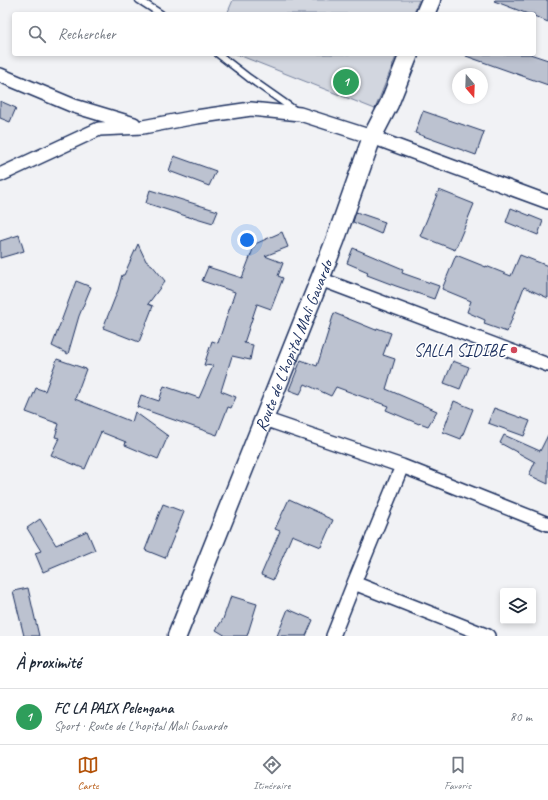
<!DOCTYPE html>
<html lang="fr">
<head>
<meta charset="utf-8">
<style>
  :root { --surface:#fff; --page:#f2f2f3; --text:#1f2937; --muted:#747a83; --line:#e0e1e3; --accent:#b45309 }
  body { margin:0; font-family:Caveat,sans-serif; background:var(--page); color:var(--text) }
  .controls { position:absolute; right:12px; bottom:12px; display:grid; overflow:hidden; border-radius:4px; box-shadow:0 2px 6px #0003 }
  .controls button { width:36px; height:36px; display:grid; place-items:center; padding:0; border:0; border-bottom:1px solid var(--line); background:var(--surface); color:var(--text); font:20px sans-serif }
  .compass { position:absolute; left:452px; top:68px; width:36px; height:36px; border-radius:50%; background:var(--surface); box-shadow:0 2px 6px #0003; rotate:161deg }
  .you { position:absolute; left:247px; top:240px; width:14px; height:14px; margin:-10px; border:3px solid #fff; border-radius:50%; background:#1a73e8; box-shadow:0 0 0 6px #1a73e833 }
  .badge { display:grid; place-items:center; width:26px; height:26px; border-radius:50%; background:var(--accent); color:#fff; font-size:13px; font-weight:700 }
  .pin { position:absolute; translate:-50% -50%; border:2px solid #fff; box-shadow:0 1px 4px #0006 }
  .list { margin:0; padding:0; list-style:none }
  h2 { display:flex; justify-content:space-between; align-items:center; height:52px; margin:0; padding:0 16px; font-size:17px }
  h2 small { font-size:13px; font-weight:400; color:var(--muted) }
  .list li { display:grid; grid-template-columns:26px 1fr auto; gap:12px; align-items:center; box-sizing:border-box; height:56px; padding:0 16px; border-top:1px solid var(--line) }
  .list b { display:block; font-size:15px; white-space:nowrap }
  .list p { margin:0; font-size:13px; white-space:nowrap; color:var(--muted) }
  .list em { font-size:13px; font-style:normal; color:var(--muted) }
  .icon { flex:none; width:22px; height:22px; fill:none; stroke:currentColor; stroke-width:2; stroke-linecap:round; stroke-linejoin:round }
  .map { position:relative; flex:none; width:548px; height:636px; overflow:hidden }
  .search { position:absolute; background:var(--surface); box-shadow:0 2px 6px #0003; left:12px; right:12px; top:12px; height:44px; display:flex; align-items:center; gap:10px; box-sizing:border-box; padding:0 14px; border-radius:4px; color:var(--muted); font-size:15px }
  .sheet { height:108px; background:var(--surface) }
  nav { display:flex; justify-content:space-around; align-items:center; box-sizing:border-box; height:56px; border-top:1px solid var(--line); background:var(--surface); font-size:11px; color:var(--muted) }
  nav a { display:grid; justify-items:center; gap:2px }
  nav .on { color:var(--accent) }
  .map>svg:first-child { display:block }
</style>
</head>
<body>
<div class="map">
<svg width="548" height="636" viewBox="0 0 548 636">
  <rect width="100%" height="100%" fill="#f1f2f5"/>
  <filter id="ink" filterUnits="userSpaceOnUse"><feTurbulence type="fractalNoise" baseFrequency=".025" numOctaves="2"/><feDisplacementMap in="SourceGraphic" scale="8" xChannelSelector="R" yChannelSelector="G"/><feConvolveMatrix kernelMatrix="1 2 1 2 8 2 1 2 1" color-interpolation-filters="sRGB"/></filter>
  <g filter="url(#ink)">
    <path fill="#d2d6df" stroke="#76829e" d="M233,0H419L413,14H227Z
      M236,54H397L375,109Z"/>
    <path fill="#bcc2d0" stroke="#1b2f5e" d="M495,0H548V22L534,16V14H528L494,1Z
      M466,54H530L548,60V85L466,56Z
      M0,101L16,108L10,122L0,118Z
      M423,111L484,132L476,155L415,133Z
      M174,156L216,171L209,186L169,171Z
      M150,190L218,211L213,223L193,217L192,218L146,203Z
      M439,190L474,204L455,250L420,236Z
      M511,208L543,221L538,235L506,222Z
      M356,212L385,222L381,234L353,222Z
      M282,232L288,247L265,256L283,263L278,276L283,278L271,309L257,304L244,343L253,345L250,360L232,356L221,391L236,397L231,408L228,407L217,435L137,407L141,395L159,401L164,386L199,398L213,366L204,365L212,341L218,343L235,292L202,281L208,267L242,278L255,244Z
      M19,235L24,251L0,258V241Z
      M138,244L146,261L152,265L165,281L148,304L153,306L139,342L103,328L118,290L122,275H124Z
      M353,248L403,269L402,273L439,286L434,299L396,286L367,275L368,272L347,263Z
      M456,255L486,267V266L511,276L520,255L548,266V298L524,287L507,332L484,324L485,320L467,312L471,301L442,289Z
      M76,281L91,287L79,316L68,354L52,346Z
      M334,313L376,330L377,328L391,333L383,355L395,359L386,389L437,411L428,426L420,423L419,424L386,410L388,406L336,387L331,396L305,384L300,394L289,390L301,360L317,366L324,345Z
      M57,359L86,369L75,399L132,422L135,412L168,436L158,459L125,445L126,442L101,432L85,469L51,455L59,438L55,437L59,424L26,412L36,388L45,391Z
      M453,361L469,367L460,389L444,383Z
      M454,401L473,409L461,439L443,432Z
      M494,408L530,421L524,436L488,423Z
      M504,435L540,451L548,435V484L529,475L535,462L500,443Z
      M289,499L324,515V516L333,520L321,547L292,535L273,580L261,575L280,531L275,529Z
      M163,504L184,512L165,558L145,550Z
      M40,519L56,545L87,531L95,550L43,572L35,553L41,551L27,528Z
      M28,588L39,636H24L13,591Z
      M231,596L257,604L247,636H226L216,630L223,619Z
      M288,609L313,620L306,636H277Z"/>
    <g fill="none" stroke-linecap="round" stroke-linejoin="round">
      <defs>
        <path id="service" d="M139,0L161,14
          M218,54L249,78L296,111"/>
        <path id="minor" d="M0,75L74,106L134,124
          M0,175L99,129L143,127L196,117L251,109L300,114L372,137L548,202
          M320,279L548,365
          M264,419L402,466L548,524
          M354,583L488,636
          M333,636L354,583L402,466"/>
        <g id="secondary">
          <path d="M425,14L431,0"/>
          <path id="s1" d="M177,636L320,279L335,241L372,137L389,104L409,54"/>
        </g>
      </defs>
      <use href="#service" stroke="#1b2f5e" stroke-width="9"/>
      <use href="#minor" stroke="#1b2f5e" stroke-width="16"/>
      <use href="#secondary" stroke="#1b2f5e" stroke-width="21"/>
      <use href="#service" stroke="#fff" stroke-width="6"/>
      <use href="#minor" stroke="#fff" stroke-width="13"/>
      <use href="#secondary" stroke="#fff" stroke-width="18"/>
    </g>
  </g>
  <circle fill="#d1495b" stroke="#fff" stroke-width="1.5" cx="514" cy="350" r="4"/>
  <g text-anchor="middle" stroke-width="3" stroke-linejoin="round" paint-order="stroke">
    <g font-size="17" fill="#1b2f5e" stroke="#fff">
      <text dy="6" stroke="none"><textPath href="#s1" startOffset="313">Route de L'hopital Mali Gavardo</textPath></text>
    </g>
    <g font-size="17" fill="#1b2f5e" stroke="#fff" text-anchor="end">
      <text x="506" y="356">SALLA SIDIBE</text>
    </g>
  </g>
</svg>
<div class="controls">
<button><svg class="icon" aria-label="layers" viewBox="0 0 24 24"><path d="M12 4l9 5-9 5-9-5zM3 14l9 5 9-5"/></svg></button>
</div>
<svg class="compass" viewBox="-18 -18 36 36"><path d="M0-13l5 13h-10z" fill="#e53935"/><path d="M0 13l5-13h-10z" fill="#747a83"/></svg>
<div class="you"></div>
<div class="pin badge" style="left:346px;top:82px;background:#2e9e5b">1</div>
<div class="search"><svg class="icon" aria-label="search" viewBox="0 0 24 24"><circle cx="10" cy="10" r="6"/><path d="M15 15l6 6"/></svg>Rechercher</div>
</div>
<section class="sheet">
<h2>À proximité<small></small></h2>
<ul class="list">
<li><span class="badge" style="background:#2e9e5b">1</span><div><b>FC LA PAIX Pelengana</b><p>Sport · Route de L'hopital Mali Gavardo</p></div><em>80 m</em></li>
</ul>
</section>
<nav>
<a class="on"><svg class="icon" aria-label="map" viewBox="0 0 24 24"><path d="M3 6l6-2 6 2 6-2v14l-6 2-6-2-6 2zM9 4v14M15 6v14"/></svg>Carte</a>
<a><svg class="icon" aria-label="directions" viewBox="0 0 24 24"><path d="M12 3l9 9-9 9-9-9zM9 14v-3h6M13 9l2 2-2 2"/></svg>Itinéraire</a>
<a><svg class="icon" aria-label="saved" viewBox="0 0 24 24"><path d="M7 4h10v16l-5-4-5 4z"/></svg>Favoris</a>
</nav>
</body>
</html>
